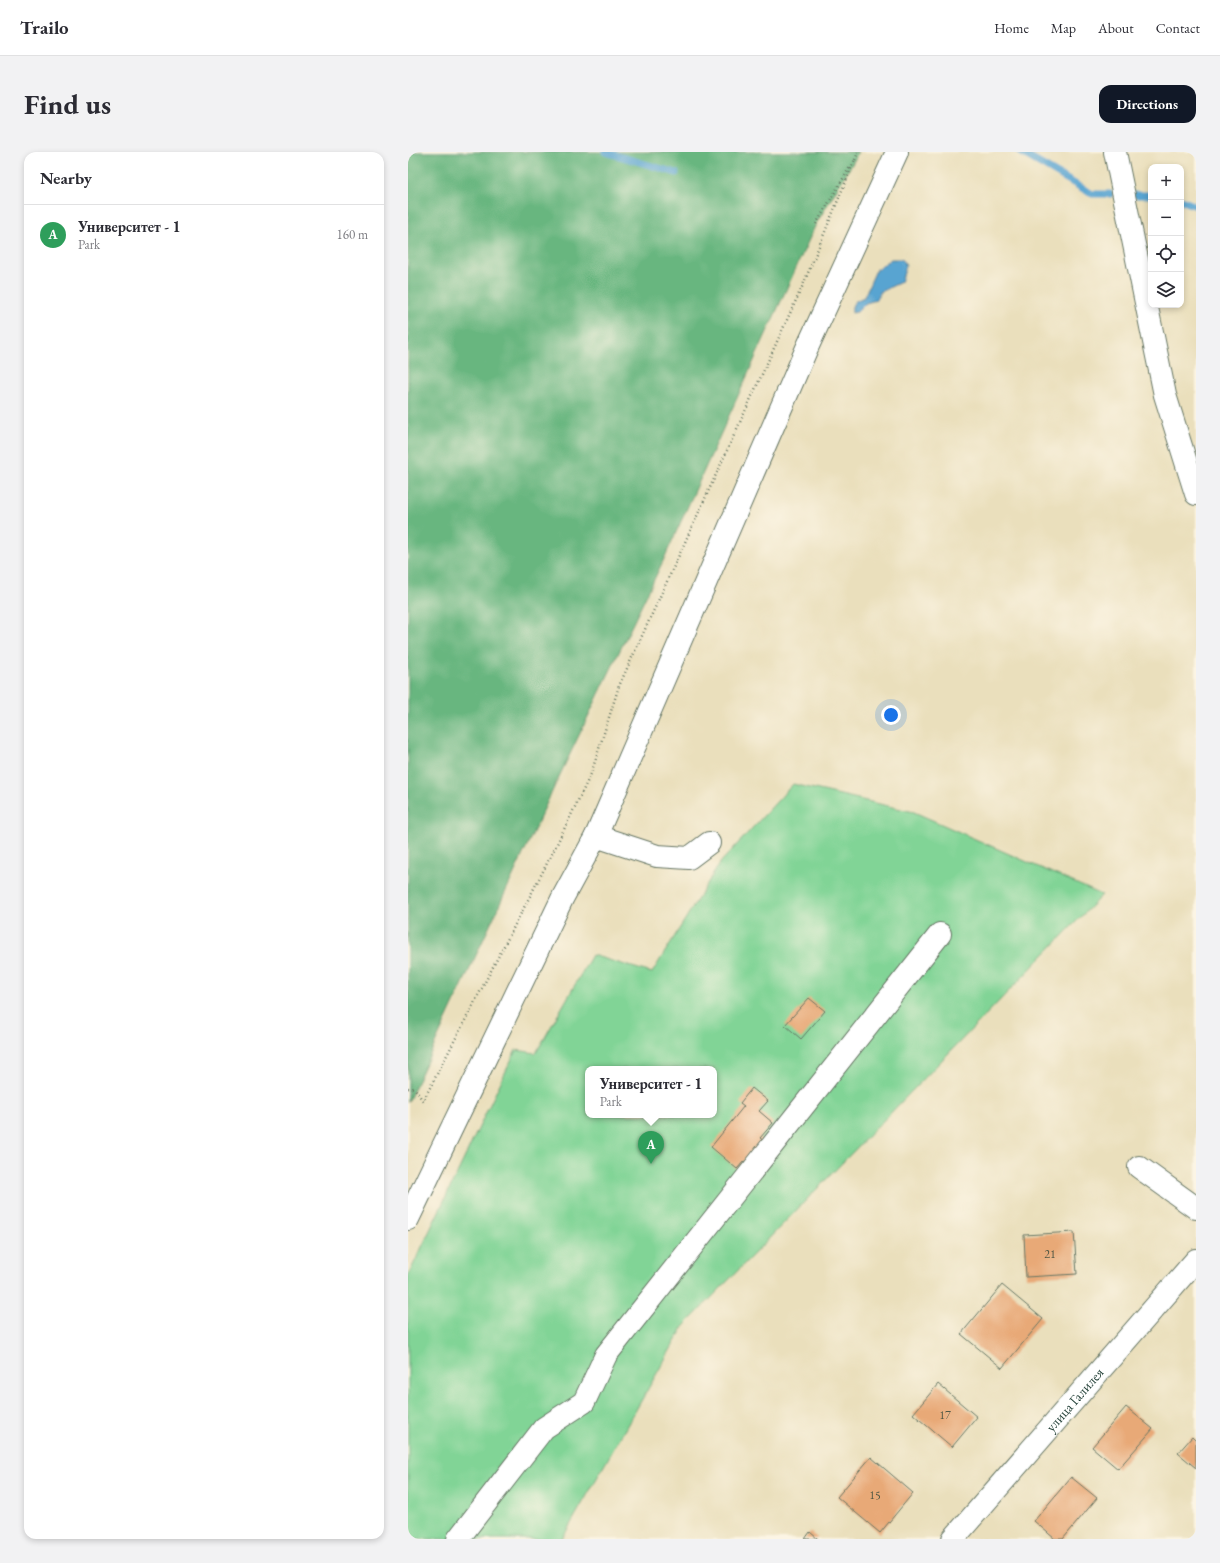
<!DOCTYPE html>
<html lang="en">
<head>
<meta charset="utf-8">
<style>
  :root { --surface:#fff; --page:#f2f2f3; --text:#2b2b33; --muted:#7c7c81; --line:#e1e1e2; --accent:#111827 }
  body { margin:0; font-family:"EB Garamond",serif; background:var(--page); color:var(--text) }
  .controls { position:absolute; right:12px; top:12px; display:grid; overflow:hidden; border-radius:8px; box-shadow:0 2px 6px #0003 }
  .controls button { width:36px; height:36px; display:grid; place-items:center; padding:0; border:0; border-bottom:1px solid var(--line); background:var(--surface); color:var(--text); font:20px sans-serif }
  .you { position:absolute; left:483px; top:563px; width:14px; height:14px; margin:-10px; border:3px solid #fff; border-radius:50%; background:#1a73e8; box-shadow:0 0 0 6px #1a73e833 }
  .badge { display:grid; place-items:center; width:26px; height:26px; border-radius:50%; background:var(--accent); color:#fff; font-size:13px; font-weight:700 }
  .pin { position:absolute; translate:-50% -33px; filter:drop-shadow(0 1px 2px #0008) }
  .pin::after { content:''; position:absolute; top:21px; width:14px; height:12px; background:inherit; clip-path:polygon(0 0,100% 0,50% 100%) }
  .popup { position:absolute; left:177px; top:914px; width:132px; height:52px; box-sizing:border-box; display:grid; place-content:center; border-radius:8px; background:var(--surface); filter:drop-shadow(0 1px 3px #0005); font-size:13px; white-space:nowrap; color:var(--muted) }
  .popup b { font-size:15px; color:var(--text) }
  .popup::after { content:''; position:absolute; left:50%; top:100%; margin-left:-8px; border:8px solid transparent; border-top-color:var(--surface) }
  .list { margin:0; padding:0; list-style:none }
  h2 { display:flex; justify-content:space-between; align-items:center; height:52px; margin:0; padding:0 16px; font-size:17px }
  h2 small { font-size:13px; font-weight:400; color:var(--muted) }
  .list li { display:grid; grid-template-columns:26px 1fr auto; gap:12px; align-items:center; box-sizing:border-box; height:60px; padding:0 16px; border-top:1px solid var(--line) }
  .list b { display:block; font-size:15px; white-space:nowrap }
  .list p { margin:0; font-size:13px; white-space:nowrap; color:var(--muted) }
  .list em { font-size:13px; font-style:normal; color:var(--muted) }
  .icon { flex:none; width:22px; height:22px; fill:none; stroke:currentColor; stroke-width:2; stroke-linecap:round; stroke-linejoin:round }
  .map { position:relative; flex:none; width:788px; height:1387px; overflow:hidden; border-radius:12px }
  header { display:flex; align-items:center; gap:24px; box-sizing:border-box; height:56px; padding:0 20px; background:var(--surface); border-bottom:1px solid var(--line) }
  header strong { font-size:19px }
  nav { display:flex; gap:22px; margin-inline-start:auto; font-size:14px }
  .intro { display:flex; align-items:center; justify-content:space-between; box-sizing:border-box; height:96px; padding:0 24px }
  h1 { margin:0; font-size:28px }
  .button { padding:10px 18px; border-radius:12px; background:var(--accent); color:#fff; font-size:14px; font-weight:700 }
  main { display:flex; gap:24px; padding:0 24px }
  aside { flex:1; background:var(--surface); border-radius:12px; box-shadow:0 2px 6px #0003 }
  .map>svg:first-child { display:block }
</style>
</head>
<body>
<header>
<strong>Trailo</strong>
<nav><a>Home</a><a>Map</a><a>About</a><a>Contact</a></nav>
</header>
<div class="intro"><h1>Find us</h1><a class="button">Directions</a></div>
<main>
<aside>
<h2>Nearby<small></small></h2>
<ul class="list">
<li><span class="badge" style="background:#2e9e5b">A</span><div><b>Университет - 1</b><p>Park</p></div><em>160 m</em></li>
</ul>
</aside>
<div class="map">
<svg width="788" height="1387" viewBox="0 0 788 1387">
  <rect width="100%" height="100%" fill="#fcf5e5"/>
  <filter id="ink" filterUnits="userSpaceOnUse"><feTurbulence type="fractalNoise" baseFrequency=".025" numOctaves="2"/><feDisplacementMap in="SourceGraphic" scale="8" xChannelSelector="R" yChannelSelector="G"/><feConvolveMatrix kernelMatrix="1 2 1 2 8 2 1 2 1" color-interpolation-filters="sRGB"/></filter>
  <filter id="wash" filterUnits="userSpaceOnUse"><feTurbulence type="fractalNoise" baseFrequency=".012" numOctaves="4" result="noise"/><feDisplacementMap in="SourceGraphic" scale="16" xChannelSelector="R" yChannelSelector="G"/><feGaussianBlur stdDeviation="0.9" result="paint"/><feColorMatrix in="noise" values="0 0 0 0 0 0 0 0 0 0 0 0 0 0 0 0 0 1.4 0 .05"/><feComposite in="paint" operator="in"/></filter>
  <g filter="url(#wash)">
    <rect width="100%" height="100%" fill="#eadfbc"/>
    <path fill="#81d496" stroke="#508865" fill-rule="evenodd" d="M385,632L506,660L694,743L276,1174L154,1387H0V1124L108,898L128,901L184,803L244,821L312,711ZM180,917H306V963H180Z"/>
    <path fill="#68b67f" stroke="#447a5a" d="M0,0H450L447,7L408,72L256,407L149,629L0,950Z"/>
    <path fill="#59a4d1" stroke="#3c7082" d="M483,107H494L498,114L493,130L472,140L468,148L458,151L449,160L444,161C443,150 447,149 456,145L468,118Z"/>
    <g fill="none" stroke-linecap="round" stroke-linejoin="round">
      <path stroke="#59a4d1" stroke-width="7" d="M197,0L268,21
        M612,0L684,42H702
        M724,43H743
        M773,48L788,54"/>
    </g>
    <g id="blocks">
      <path fill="#e8a977" d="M401,846L417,859L393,887L377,873Z
        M344,936L360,949L351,959L365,971L352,986L361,993L343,1015L336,1009L329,1017L303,995L336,954L332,951Z
        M666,1080L669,1122L618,1125L616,1083Z
        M594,1133L635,1167L594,1216L553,1182Z
        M530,1232L569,1265L544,1295L505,1262Z
        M718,1255L745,1277L710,1317L684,1295Z
        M784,1285L788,1289V1316L770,1301Z
        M463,1305L505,1341L472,1381L429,1345Z
        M663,1325L689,1346L655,1387H647L626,1369Z
        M402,1380L410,1387H397Z"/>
    </g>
  </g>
  <g filter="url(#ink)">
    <use href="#blocks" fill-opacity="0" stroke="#667664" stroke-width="1"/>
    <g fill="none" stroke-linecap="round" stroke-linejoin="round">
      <defs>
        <g id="minor">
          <path d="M707,0L757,243L788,342"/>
          <path d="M188,684L249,704L281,706L301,691"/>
          <path d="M731,1015L788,1056"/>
          <path d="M0,1067L155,745L188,684L399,196L489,0"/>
          <path d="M50,1387L136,1276L176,1250L198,1203L532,782"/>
          <path id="s1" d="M545,1387L788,1108"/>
        </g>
      </defs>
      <use href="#minor" stroke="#667664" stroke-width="24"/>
      <path stroke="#667664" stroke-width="2.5" stroke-dasharray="1 3" stroke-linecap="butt" d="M447,8L450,0
        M408,72L442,15
        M0,936L7,937L15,949L145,700L183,622L211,534L395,133L447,7"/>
      <use href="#minor" stroke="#fff" stroke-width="22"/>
    </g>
  </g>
  <g text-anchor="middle" stroke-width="3" stroke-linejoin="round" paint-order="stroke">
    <g font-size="12" fill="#515845">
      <text x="642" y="1106">21</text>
      <text x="537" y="1267">17</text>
      <text x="467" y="1347">15</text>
    </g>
    <g font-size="14" fill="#1f3d34" stroke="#fcf5e5">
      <text dy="5" stroke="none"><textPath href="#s1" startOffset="185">улица Галилея</textPath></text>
    </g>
  </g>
</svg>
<div class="controls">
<button>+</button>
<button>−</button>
<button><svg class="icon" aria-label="locate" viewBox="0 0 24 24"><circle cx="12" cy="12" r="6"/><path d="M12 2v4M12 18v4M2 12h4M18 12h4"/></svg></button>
<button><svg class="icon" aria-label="layers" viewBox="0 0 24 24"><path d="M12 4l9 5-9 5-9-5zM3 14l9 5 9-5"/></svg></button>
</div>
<div class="you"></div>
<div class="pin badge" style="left:243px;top:1012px;background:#2e9e5b">A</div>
<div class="popup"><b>Университет - 1</b>Park</div>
</div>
</main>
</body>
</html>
